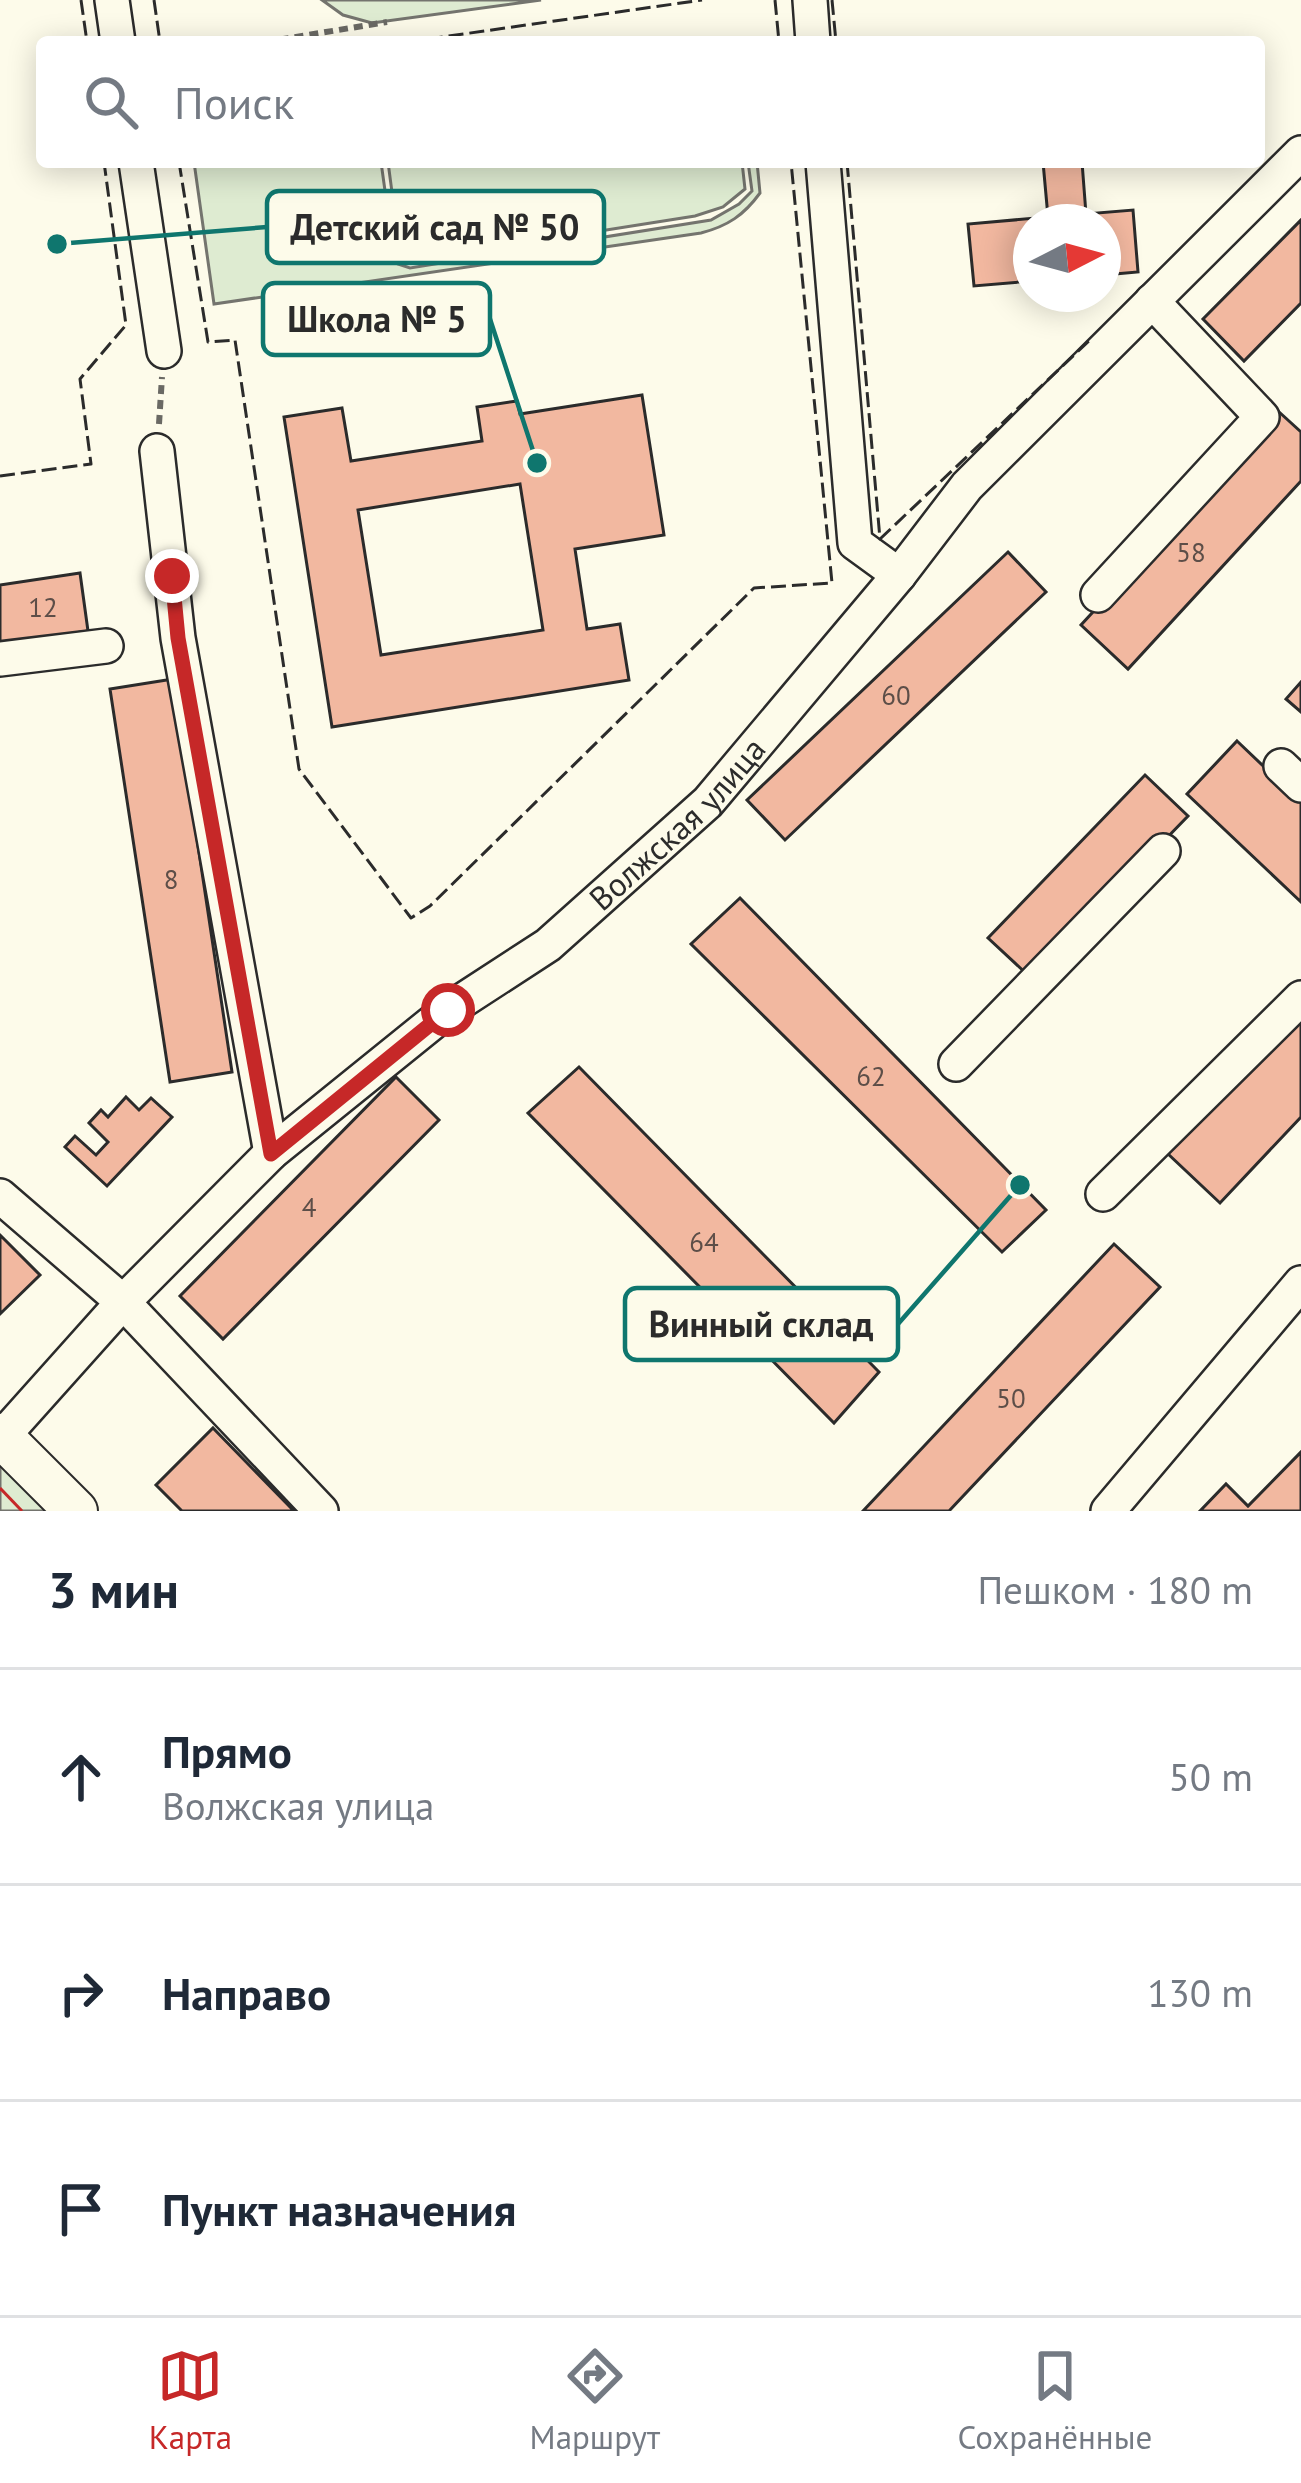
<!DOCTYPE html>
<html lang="ru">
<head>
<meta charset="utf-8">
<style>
  :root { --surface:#fff; --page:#f6f6f7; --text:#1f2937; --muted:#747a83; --line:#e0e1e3; --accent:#c62828 }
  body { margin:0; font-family:"PT Sans",sans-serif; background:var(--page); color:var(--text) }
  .compass { position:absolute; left:1013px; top:204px; width:108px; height:108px; border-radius:50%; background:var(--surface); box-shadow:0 6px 30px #0003; rotate:84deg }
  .stop { position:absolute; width:36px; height:36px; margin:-27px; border:9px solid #c62828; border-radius:50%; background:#fff }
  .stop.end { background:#c62828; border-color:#fff; box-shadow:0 3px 12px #0008 }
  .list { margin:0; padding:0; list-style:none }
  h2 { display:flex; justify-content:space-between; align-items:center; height:156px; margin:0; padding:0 48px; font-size:51px }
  h2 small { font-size:39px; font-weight:400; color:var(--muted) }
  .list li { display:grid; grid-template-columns:78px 1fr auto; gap:36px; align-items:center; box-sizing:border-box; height:216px; padding:0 48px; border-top:3px solid var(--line) }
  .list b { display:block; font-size:45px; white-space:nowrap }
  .list p { margin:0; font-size:39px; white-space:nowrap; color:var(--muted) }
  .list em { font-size:39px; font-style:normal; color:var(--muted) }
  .icon { flex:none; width:66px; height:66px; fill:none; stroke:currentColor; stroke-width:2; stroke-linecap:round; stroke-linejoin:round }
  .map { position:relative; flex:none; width:1301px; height:1511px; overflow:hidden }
  .search { position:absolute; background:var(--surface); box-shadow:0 6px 30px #0003; left:36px; right:36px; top:36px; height:132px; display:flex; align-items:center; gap:30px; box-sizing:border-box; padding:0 42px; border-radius:12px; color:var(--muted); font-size:45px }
  .sheet { height:804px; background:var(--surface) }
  nav { display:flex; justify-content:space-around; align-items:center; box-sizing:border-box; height:168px; border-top:3px solid var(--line); background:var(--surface); font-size:33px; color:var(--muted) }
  nav a { display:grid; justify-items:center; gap:6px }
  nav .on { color:var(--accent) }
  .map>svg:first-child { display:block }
</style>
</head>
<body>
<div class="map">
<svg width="1301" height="1511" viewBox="0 0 1301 1511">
  <rect width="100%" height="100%" fill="#fdfbea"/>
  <path fill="#deebd1" stroke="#74746e" stroke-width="3" d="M322,0H541L372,23L343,15Z
    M194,162H381L394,255L398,264L410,268L711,220L739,204L752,191L748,162H757L760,193C744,215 728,226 701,233L214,304Z
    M388,162H742L745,189L723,207L695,216L410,261L403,259L400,253Z
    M0,1461L50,1511H0Z"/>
  <path fill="#f2b8a0" stroke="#2b2b2b" stroke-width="3" fill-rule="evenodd" d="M1043,162H1082L1086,214L1133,210L1138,272L1103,275V222H1031V281L974,286L968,224L1048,217Z
    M1301,220V303L1244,361L1203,319Z
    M642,395L664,535L575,549L587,629L620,624L629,680L332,727L284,417L342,408L351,461L482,441L477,407L517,401L520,414ZM520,484L543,630L381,655L358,510Z
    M1278,411L1301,432V481L1128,669L1081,625Z
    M1008,552L1046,592L785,840L747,800Z
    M80,573L88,631L0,644V585Z
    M173,679L232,1072L170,1082L110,689Z
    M1301,682V712L1286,699Z
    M1237,741L1301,802V902L1187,794Z
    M1145,775L1188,816L1031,978L988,938Z
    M740,898L1046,1210L1002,1252L691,944Z
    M1301,1010V1117L1220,1203L1167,1153Z
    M579,1067L879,1372L834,1423L528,1113Z
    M396,1077L439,1120L223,1339L180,1296Z
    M126,1097L139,1110L151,1098L172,1117L107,1186L65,1147L75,1136L96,1155L108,1142L89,1123L101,1110L108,1117Z
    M0,1235L40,1275L0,1314Z
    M1114,1244L1160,1287L949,1511H863Z
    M213,1428L294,1511H182L156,1485Z
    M1301,1452V1511H1200L1226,1484L1248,1506Z"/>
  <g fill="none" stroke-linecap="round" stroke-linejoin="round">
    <defs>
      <g id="minor">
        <path d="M112,0L118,42"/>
        <path d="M810,0L813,42"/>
        <path d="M136,162L164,351"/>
        <path d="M823,162L855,543L899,575"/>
        <path d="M157,451L178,638L271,1153"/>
        <path d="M1098,595L1262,417L1152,301"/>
        <path d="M0,659L106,646"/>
        <path d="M1281,766L1301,785"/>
        <path d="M956,1064L1163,851"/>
        <path d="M1103,1194L1301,998"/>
        <path d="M0,1196L123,1302L321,1511"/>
        <path id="s1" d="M0,1434L12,1426L123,1302L271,1153L448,1010L548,945L708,802L899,575L967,486L1301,153"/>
        <path d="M1108,1511L1301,1283"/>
      </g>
      <path id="major" d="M0,1435L76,1511"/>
    </defs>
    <use href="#minor" stroke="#2b2b2b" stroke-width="38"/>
    <use href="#major" stroke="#2b2b2b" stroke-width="46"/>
    <path stroke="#6a6964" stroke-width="6" stroke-dasharray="9 6" stroke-linecap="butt" d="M265,42L387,22
      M159,424L162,377"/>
    <use href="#minor" stroke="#fdfbea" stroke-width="33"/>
    <use href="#major" stroke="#fdfbea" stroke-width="42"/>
    <path stroke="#2b2b2b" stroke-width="3" stroke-dasharray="15 6" stroke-linecap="butt" d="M81,0L87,42
      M154,0L160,42
      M775,0L779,42
      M832,0L836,42
      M407,42L702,0
      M179,162L208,342L235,340L299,769L411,918L430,906L754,588L832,583L791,162
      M847,162L880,539L1092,338
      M0,476L91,464L80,379L126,325L104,162"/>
    <path stroke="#c62828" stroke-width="3" stroke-dasharray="42 9 6 9" stroke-linecap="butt" d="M0,1488L22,1511"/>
  </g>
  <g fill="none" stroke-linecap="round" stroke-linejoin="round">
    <path stroke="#c62828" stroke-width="15" d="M172,576L178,638L271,1154L448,1010"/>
  </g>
  <g text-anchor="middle" stroke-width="9" stroke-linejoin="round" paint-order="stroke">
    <g font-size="27" fill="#5d4e48">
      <text x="1191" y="562">58</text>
      <text x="43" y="617">12</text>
      <text x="896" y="705">60</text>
      <text x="171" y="889">8</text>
      <text x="871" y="1086">62</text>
      <text x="309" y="1217">4</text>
      <text x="704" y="1252">64</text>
      <text x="1011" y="1408">50</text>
    </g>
    <g font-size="33" fill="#2b2b2b" stroke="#fdfbea">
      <text dy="12" stroke="none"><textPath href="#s1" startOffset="915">Волжская улица</textPath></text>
    </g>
  </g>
  <path fill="none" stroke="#0f766e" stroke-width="4.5" d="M57 244L267 227M537 463L490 319M1020 1185L898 1324"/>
  <g fill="#0f766e" stroke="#fdfbea" stroke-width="4.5">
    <circle cx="57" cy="244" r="12"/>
    <circle cx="537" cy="463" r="12"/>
    <circle cx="1020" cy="1185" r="12"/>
  </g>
  <g fill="#fdfbea" stroke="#0f766e" stroke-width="4.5">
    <rect x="267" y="191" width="337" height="72" rx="12"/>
    <rect x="263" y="283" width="227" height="72" rx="12"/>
    <rect x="625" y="1288" width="273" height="72" rx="12"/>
  </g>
  <g font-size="36" text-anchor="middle" font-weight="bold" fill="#2b2b2b">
    <text x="435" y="240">Детский сад № 50</text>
    <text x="377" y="332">Школа № 5</text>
    <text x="761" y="1337">Винный склад</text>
  </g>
</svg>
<svg class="compass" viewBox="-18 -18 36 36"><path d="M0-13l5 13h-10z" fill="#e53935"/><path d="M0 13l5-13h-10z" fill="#747a83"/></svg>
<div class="stop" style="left:448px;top:1010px"></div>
<div class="stop end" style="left:172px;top:576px"></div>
<div class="search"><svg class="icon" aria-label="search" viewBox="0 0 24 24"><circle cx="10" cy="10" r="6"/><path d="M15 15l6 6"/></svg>Поиск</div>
</div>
<section class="sheet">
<h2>3 мин<small>Пешком · 180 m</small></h2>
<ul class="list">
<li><svg class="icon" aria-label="ahead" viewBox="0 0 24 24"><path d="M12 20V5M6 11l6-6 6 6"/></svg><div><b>Прямо</b><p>Волжская улица</p></div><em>50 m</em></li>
<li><svg class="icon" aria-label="right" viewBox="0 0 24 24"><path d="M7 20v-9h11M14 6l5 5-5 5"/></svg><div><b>Направо</b></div><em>130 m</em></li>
<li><svg class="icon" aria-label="arrive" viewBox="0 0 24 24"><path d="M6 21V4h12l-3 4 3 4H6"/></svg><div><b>Пункт назначения</b></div></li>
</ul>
</section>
<nav>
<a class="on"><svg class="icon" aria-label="map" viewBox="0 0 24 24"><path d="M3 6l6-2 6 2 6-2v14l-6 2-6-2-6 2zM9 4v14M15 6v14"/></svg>Карта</a>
<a><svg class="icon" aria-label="directions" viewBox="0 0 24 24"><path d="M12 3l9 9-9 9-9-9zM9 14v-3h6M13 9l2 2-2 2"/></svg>Маршрут</a>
<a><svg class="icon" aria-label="saved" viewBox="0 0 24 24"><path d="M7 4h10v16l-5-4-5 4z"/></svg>Сохранённые</a>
</nav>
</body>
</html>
